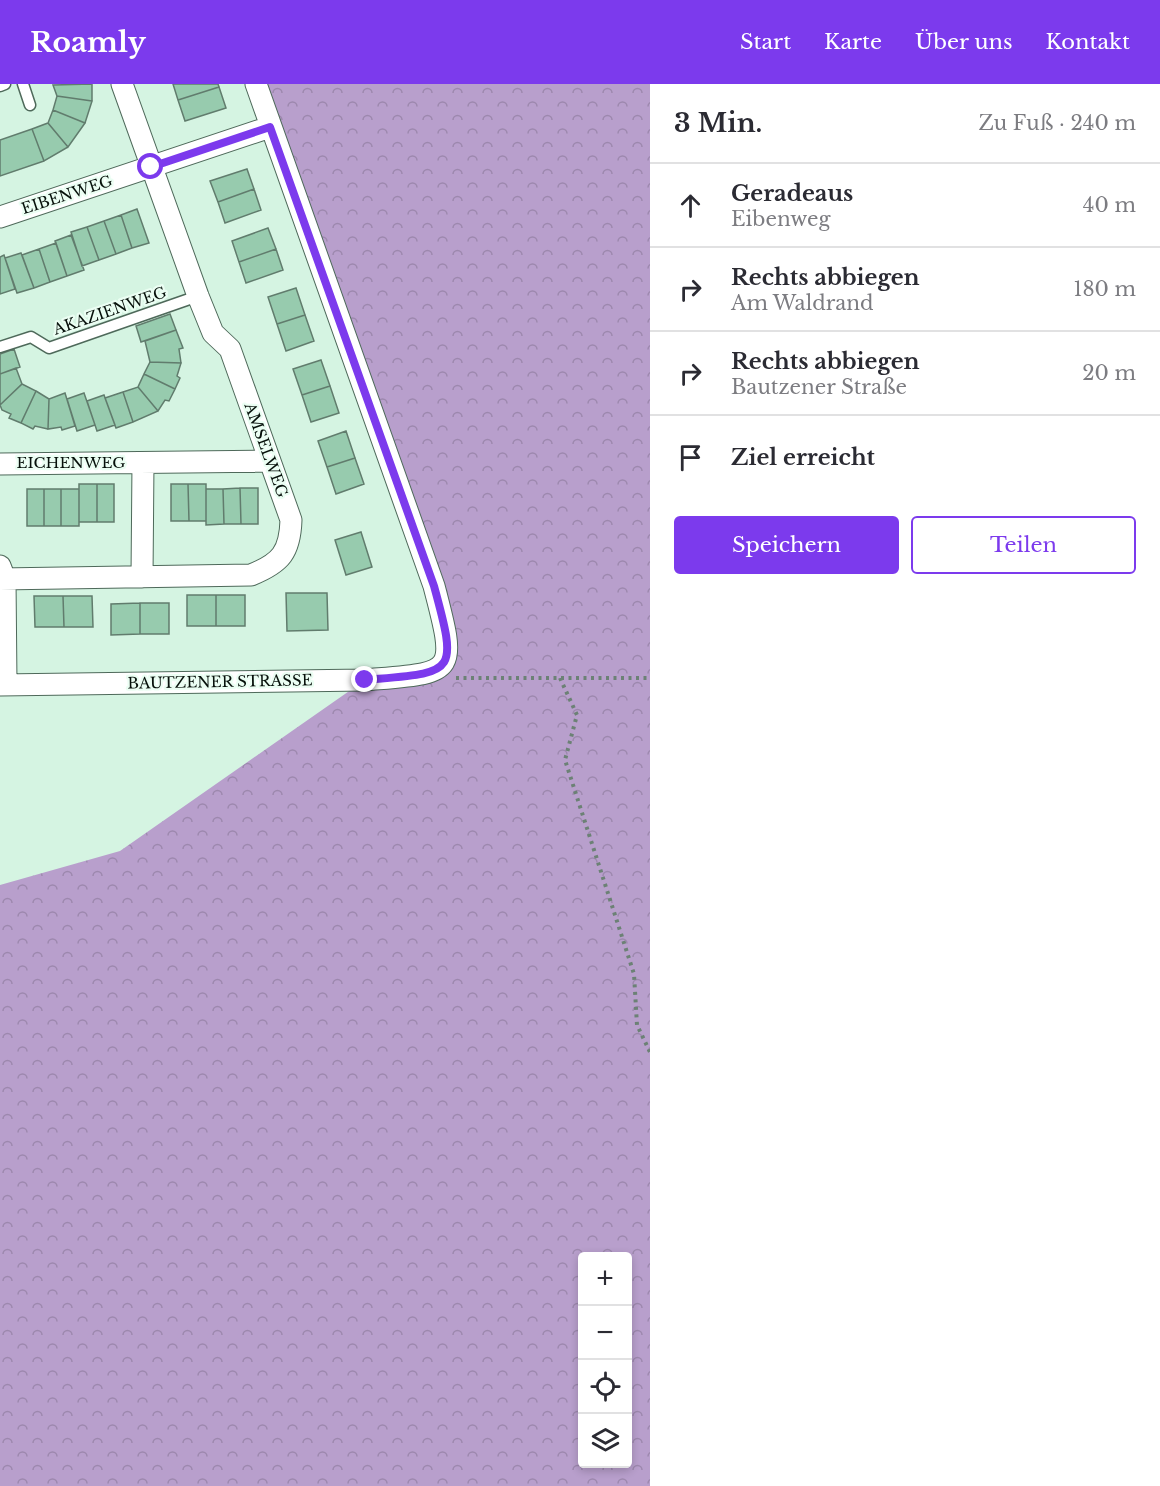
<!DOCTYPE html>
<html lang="de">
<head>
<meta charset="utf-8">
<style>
  :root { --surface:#fff; --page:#f7f7f7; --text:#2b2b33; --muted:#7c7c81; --line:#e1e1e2; --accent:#7c3aed }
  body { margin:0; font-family:"Libre Baskerville",serif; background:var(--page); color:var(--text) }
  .controls { position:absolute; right:18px; bottom:18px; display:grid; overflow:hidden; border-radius:6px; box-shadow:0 3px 9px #0003 }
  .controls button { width:54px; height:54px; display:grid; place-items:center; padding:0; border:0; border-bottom:2px solid var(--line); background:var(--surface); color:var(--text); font:30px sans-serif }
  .stop { position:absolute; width:18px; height:18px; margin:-14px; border:4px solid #7c3aed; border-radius:50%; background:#fff }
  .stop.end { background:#7c3aed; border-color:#fff; box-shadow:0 2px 6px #0008 }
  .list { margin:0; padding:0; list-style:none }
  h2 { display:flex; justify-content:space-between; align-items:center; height:78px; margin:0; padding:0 24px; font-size:26px }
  h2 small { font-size:20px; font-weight:400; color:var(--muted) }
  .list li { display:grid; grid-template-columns:39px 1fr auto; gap:18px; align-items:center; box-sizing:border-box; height:84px; padding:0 24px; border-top:2px solid var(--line) }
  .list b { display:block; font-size:22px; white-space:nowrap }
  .list p { margin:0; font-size:20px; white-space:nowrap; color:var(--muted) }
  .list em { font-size:20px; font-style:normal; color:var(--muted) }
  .actions { display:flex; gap:12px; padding:18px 24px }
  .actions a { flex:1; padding:14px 0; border:2px solid var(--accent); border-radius:6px; text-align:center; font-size:21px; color:var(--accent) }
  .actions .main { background:var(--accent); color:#fff }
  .icon { flex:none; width:33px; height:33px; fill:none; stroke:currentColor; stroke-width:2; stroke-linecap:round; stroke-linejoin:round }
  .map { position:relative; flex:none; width:650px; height:1402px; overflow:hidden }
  header { display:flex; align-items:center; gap:36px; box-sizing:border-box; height:84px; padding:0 30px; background:var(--accent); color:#fff }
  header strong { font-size:28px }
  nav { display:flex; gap:33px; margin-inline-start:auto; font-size:21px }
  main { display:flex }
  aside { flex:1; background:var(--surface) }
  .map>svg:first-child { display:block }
</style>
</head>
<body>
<header>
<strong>Roamly</strong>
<nav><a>Start</a><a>Karte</a><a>Über uns</a><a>Kontakt</a></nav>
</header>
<main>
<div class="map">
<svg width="650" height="1402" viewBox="0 0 650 1402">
  <defs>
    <pattern id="forest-crowns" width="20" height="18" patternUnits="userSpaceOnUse" patternTransform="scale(1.5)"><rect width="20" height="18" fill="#b89fcc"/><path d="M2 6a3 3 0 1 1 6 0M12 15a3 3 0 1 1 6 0" fill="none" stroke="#9d88ae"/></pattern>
  </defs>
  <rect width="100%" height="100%" fill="#d5f4e2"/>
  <path fill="url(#forest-crowns)" fill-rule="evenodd" d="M257,0H650V1402H0V801L120,767L365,596L425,591L448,557ZM582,1172H628V1380H582Z"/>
  <path fill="#97cbae" stroke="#617c6d" stroke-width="1.5" d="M92,0V17L57,12L53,1Z
    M173,0H218L219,3L178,16Z
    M219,3L226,24L185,37L178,16Z
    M57,12L92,17L85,39L53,26Z
    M53,26L85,39L68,63L48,39Z
    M48,39L68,63L44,77L32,45Z
    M32,45L44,77L0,92V56Z
    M247,85L254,105L218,118L210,97Z
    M254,105L261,126L225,139L218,118Z
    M137,125L149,159L132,164L121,131Z
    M121,131L132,164L116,170L104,137Z
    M104,137L116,170L99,176L87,143Z
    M87,143L99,176L82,182L71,148Z
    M268,144L276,165L239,178L232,157Z
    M71,151L84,186L67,192L55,157Z
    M56,159L67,192L50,198L39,165Z
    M39,165L50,198L34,204L22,171Z
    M276,165L283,186L246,199L239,178Z
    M21,169L34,204L17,209L5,174Z
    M4,171L15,205L0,210V173Z
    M296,204L305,231L277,240L268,213Z
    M170,230L176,246L141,258L136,242Z
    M305,231L314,257L286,267L277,240Z
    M176,246L183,264L179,265L181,279L150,278L145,257Z
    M14,265L20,283L0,290V270Z
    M321,276L330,302L302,311L293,285Z
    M150,278L181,279L177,292L180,294L175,305L144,290Z
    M16,284L22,300L0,321V290Z
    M144,290L175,305L169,317L165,316L158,327L138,303Z
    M22,300L36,307L21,339L9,334L11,330L2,326L0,321Z
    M330,302L339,329L311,338L302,311Z
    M138,303L158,327L133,338L123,308Z
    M36,307L49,315L48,345L35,342L33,345L21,339Z
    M123,308L133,338L116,344L105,314Z
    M65,309L75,342L62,346L61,343L48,345L49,315Z
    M84,309L95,341L77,347L67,315Z
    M104,311L115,341L97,347L87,317Z
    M346,347L355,374L327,383L318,357Z
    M355,374L364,400L336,410L327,383Z
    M79,400H97V438H79Z
    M97,400H114V438H97Z
    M171,400H188L189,437H171Z
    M188,400H206V437H189Z
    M240,404L241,440H224L223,405Z
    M240,404H258V440H241Z
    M27,405H44V442H27Z
    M44,405H61V442H44Z
    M61,405H79V442H61Z
    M206,405H223L224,440L206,441Z
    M361,448L372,483L346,491L335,456Z
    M286,509H327L328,546L287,547Z
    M187,511H216V542H187Z
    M216,511H245V542H216Z
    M34,512H63L64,543H35Z
    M63,512H92L93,543H64Z
    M140,519V550L111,551V520Z
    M140,519H169V550H140Z"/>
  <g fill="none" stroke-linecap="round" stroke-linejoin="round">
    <defs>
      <path id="service" d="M23,0L30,21
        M0,2L5,0
        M0,263L31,253L49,264L198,212"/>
      <path id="minor" d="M0,133L270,43
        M0,380L270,377
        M0,482L5,495L6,600
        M142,493L143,379
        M0,495L251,491C281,479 290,468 291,436L230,265L213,249L198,212L122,0
        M0,601L365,596C455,588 458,593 434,502L256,0"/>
    </defs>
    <use href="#service" stroke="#4e695a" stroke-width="13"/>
    <use href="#minor" stroke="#4e695a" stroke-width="23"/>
    <path stroke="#6c8175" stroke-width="4" stroke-dasharray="3 4.5" stroke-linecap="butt" d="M456,594H650
      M560,594L577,631L565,676L634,890L637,941L650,968"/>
    <use href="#service" stroke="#fff" stroke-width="10"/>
    <use href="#minor" stroke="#fff" stroke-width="21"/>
  </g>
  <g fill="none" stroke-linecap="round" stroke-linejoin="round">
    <path stroke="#7c3aed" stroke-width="8" d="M151,83L270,43L434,502C459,593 455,588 365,596"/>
  </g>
  <g text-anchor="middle" stroke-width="4.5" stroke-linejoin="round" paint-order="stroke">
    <g font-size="15" fill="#06100a" stroke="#ebfef3">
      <text transform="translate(67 111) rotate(-18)" y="5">EIBENWEG</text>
      <text transform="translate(110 227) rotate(-19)" y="5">AKAZIENWEG</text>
      <text transform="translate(266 366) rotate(70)" y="5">AMSELWEG</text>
      <text x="71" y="384">EICHENWEG</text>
      <text transform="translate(220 598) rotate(-1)" y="5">BAUTZENER STRASSE</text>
    </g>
  </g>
</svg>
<div class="controls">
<button>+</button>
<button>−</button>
<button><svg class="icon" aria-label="locate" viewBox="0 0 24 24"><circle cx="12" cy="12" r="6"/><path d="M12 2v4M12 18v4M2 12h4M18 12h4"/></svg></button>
<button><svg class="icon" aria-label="layers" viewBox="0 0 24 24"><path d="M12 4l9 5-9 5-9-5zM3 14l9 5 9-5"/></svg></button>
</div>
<div class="stop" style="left:151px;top:83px"></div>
<div class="stop end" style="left:365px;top:596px"></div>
</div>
<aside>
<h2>3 Min.<small>Zu Fuß · 240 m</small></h2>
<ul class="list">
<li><svg class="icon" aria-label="ahead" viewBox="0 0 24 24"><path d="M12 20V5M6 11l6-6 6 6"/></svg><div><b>Geradeaus</b><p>Eibenweg</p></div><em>40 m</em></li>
<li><svg class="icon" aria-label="right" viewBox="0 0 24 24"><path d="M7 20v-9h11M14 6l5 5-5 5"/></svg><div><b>Rechts abbiegen</b><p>Am Waldrand</p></div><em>180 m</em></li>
<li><svg class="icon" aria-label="right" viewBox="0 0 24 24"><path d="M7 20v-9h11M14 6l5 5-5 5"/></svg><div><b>Rechts abbiegen</b><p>Bautzener Straße</p></div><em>20 m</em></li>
<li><svg class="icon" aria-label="arrive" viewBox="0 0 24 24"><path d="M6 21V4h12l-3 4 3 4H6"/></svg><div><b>Ziel erreicht</b></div></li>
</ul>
<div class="actions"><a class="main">Speichern</a><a>Teilen</a></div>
</aside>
</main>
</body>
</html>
